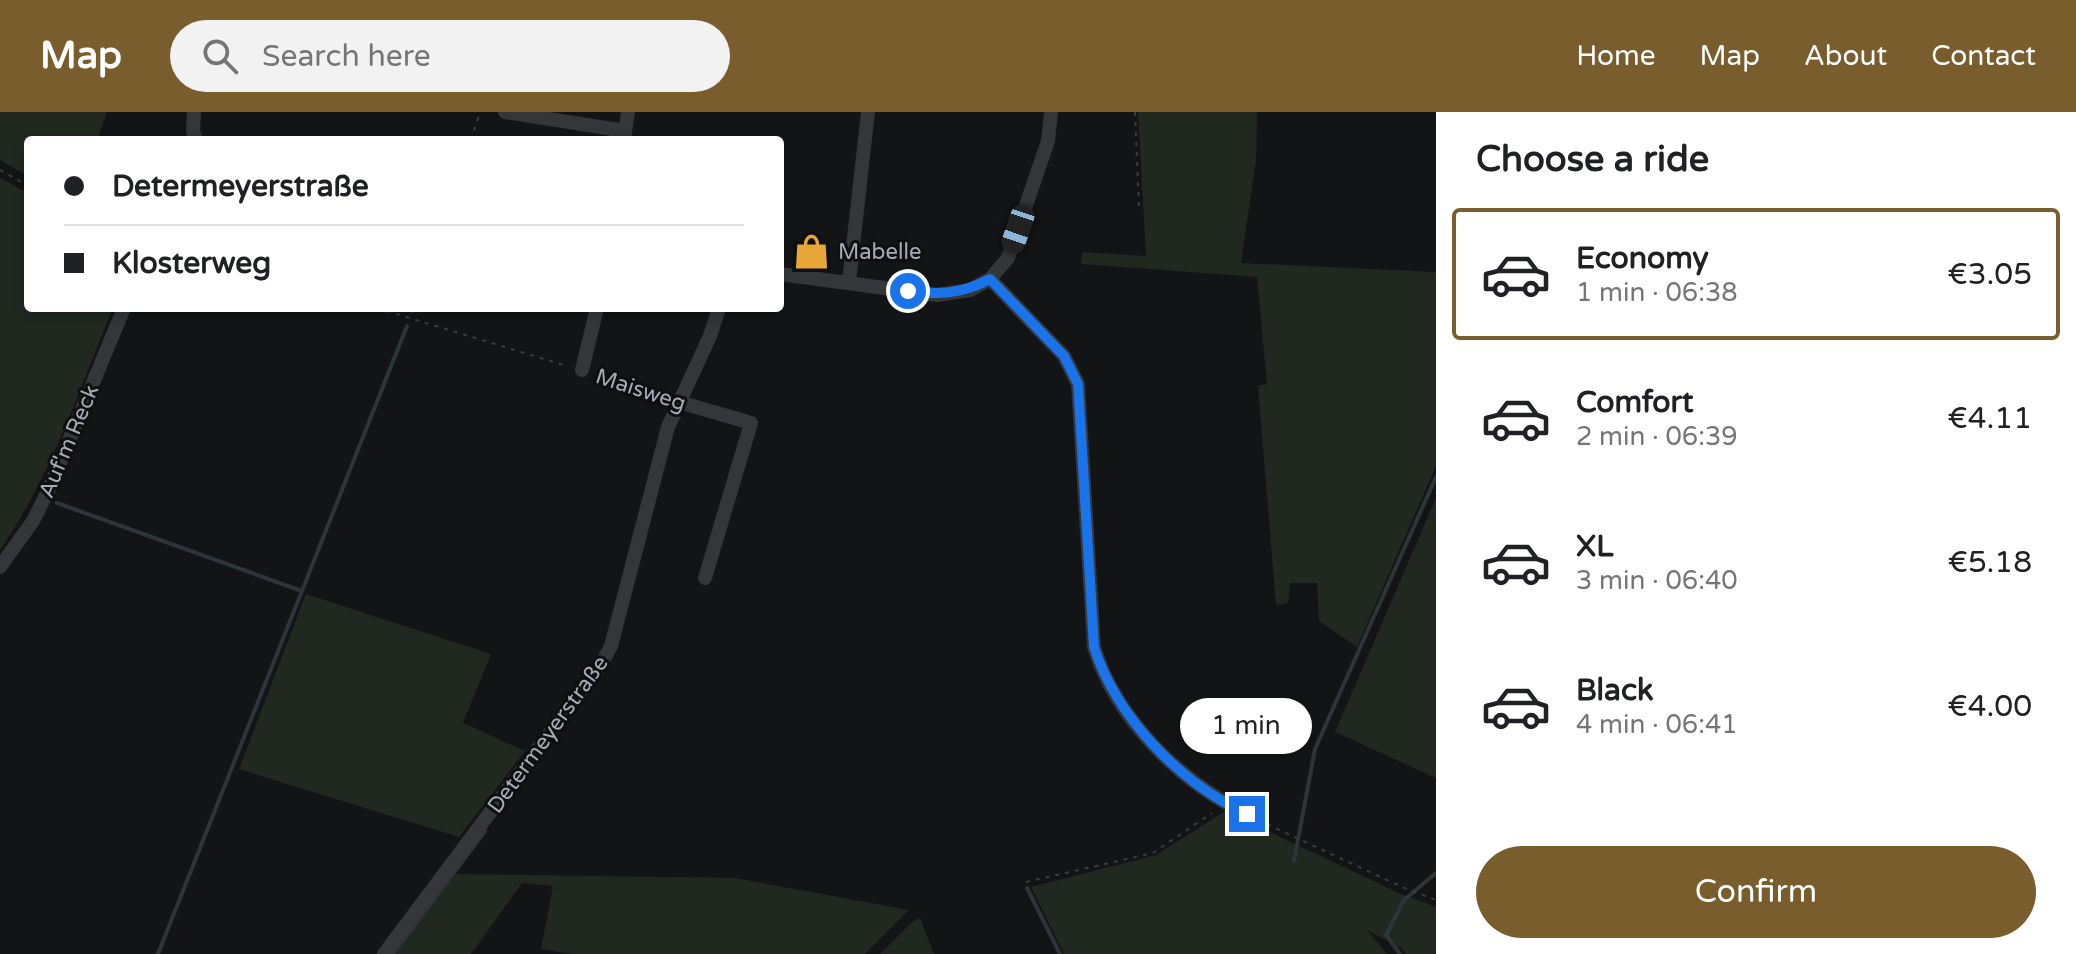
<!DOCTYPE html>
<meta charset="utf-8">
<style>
:root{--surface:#fff;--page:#f2f2f2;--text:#202124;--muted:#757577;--line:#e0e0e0;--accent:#7a5d2d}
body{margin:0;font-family:"Varela Round",sans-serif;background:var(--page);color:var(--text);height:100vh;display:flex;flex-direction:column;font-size:30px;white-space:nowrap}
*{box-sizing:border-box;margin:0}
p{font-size:26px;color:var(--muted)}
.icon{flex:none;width:44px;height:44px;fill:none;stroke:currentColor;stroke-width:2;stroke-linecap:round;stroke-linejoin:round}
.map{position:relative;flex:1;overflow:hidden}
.panel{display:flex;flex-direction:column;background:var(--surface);width:640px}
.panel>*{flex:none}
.banner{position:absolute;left:24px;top:24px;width:760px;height:176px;border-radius:8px;box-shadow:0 4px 12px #0003;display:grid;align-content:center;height:176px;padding:0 40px;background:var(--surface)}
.end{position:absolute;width:36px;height:36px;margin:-18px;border:10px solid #1a73e8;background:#fff;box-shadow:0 0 0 4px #fff}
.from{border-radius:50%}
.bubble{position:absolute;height:56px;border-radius:28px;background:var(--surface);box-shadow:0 4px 12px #0003;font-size:26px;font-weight:600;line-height:56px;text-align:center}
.car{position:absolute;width:24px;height:48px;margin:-24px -12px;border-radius:10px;box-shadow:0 0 6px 2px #0007;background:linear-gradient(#222 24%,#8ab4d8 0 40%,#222 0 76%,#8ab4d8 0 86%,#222 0)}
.banner b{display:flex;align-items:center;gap:28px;height:76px;font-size:30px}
.banner b+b{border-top:2px solid var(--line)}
.banner i{width:20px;height:20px;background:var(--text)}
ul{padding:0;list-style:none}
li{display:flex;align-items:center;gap:24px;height:132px;margin:0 16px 12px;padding:0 24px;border:4px solid transparent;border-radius:8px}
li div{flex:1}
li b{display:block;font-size:30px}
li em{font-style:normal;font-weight:600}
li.active{border-color:var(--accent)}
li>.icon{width:72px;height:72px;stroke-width:1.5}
h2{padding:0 40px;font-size:36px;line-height:96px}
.primary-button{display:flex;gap:16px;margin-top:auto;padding:16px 40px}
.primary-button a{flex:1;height:92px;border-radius:48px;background:var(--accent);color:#fff;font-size:32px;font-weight:600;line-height:92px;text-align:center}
header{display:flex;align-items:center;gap:48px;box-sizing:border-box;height:112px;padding:0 40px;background:var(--accent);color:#fff}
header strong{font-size:38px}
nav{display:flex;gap:44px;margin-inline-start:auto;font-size:28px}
.search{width:560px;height:72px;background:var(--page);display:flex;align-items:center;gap:20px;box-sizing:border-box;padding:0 28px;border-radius:44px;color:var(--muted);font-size:30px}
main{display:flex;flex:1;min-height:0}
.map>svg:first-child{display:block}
.green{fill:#202820}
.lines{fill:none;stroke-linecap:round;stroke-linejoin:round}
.stream{stroke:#2c353a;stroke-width:4}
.path{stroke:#3b3d41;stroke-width:2;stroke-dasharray:4 6;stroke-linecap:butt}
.minor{stroke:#35363a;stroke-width:14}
.route{stroke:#1a73e8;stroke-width:10}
.labels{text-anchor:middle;stroke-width:6;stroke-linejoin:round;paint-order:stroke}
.poi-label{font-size:22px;fill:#a6abb5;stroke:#0e0f10;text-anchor:start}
.street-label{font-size:22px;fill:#a6abb5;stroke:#0e0f10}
</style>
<header>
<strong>Map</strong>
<div class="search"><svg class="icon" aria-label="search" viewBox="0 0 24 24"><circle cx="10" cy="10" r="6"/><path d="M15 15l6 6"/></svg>Search here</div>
<nav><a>Home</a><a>Map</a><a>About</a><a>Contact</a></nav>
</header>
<main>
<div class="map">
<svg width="1436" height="842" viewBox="0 0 1436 842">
<rect width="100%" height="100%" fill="#131415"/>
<path class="green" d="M0 0H107L97 28H28V64L0 48Z
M1138 0H1257L1256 48 1241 151 1436 160V354L1357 535 1319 509 1317 471H1290L1288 491 1276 493 1258 274 1267 272 1257 165 1081 152 1082 140 1146 144Z
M0 66 28 81V196H113C79 278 51 364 0 438Z
M1436 386V666L1335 620Z
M306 482 491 542 463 611 525 639 459 725 239 657Z
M1225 699 1399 781 1436 795V842H1406L1401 836 1367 818 1387 842H1064L1031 775 1156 743Z
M455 762 735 766 909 798 865 842H572L541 837 553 774 522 771 471 842H395Z
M920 806 934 842H880L912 810Z"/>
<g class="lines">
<path class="stream" d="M412 199 414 196
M57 391 302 479
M1294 749 1315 637 1436 365
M1027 776 1060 842
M158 842 407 214
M393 842 485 719
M1400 842 1386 823 1404 788 1436 761"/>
<path class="path" d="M1135 0 1139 97
M471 28 480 0
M0 58 28 74
M377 196 567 254
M596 263 666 286
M1258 708 1402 775 1436 788
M1026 770 1153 741 1212 701"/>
<path class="minor" d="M194 0 193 19 196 28
M505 0 625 19
M624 27 628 0
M780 162 937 183 970 178 990 167 1008 146 1048 29 1051 0
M990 167 1064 244 1078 272 1094 535C1116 607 1180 670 1247 702
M849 170 868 0
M582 258 597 196
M679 290 751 311 705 466
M0 455 33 409 49 377 124 196
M384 842 602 551 611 534 668 315 710 224 719 196"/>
</g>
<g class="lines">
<path class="route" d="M908 179C939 183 962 182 990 167L1064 244 1078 272 1094 535C1117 606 1180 671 1247 702"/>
</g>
<defs>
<symbol id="shop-bare" viewBox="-9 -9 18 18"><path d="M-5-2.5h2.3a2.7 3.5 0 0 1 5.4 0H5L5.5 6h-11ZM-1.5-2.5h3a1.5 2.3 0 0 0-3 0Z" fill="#e9a638" stroke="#0e0f10" stroke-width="2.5" paint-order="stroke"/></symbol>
</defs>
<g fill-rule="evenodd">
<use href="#shop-bare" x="786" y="114" width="51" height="51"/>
</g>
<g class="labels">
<g class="poi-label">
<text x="838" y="147">Mabelle</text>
</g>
<g class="street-label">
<text transform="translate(641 277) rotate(18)" y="8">Maisweg</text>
<text transform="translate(68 329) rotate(-67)" y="8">Auf'm Reck</text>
<text transform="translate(547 622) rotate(-54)" y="8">Determeyerstraße</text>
</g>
</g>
</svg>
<i class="end from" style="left:908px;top:179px"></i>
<i class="end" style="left:1247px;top:702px"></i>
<div class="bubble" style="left:1180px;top:586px;width:132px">1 min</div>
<i class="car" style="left:1018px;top:117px;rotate:199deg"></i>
<div class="banner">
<b><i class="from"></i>Determeyerstraße</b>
<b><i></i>Klosterweg</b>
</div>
</div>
<section class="panel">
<h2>Choose a ride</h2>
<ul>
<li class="active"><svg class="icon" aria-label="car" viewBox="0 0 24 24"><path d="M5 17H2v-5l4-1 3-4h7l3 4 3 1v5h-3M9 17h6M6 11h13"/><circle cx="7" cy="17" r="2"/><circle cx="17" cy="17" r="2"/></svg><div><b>Economy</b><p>1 min · 06:38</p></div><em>€3.05</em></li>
<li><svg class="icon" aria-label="car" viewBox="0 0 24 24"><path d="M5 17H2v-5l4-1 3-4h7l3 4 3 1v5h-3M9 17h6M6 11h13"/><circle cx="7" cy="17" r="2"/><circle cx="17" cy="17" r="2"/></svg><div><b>Comfort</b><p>2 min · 06:39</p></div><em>€4.11</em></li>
<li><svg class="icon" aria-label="car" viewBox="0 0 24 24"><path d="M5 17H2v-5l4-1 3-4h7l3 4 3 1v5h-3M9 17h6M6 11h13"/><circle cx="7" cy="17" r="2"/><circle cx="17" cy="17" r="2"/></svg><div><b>XL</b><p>3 min · 06:40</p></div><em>€5.18</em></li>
<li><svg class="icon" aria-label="car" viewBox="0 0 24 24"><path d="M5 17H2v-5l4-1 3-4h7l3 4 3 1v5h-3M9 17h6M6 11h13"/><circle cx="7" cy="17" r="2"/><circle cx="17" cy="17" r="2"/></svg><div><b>Black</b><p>4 min · 06:41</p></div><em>€4.00</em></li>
</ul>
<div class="primary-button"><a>Confirm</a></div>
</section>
</main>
